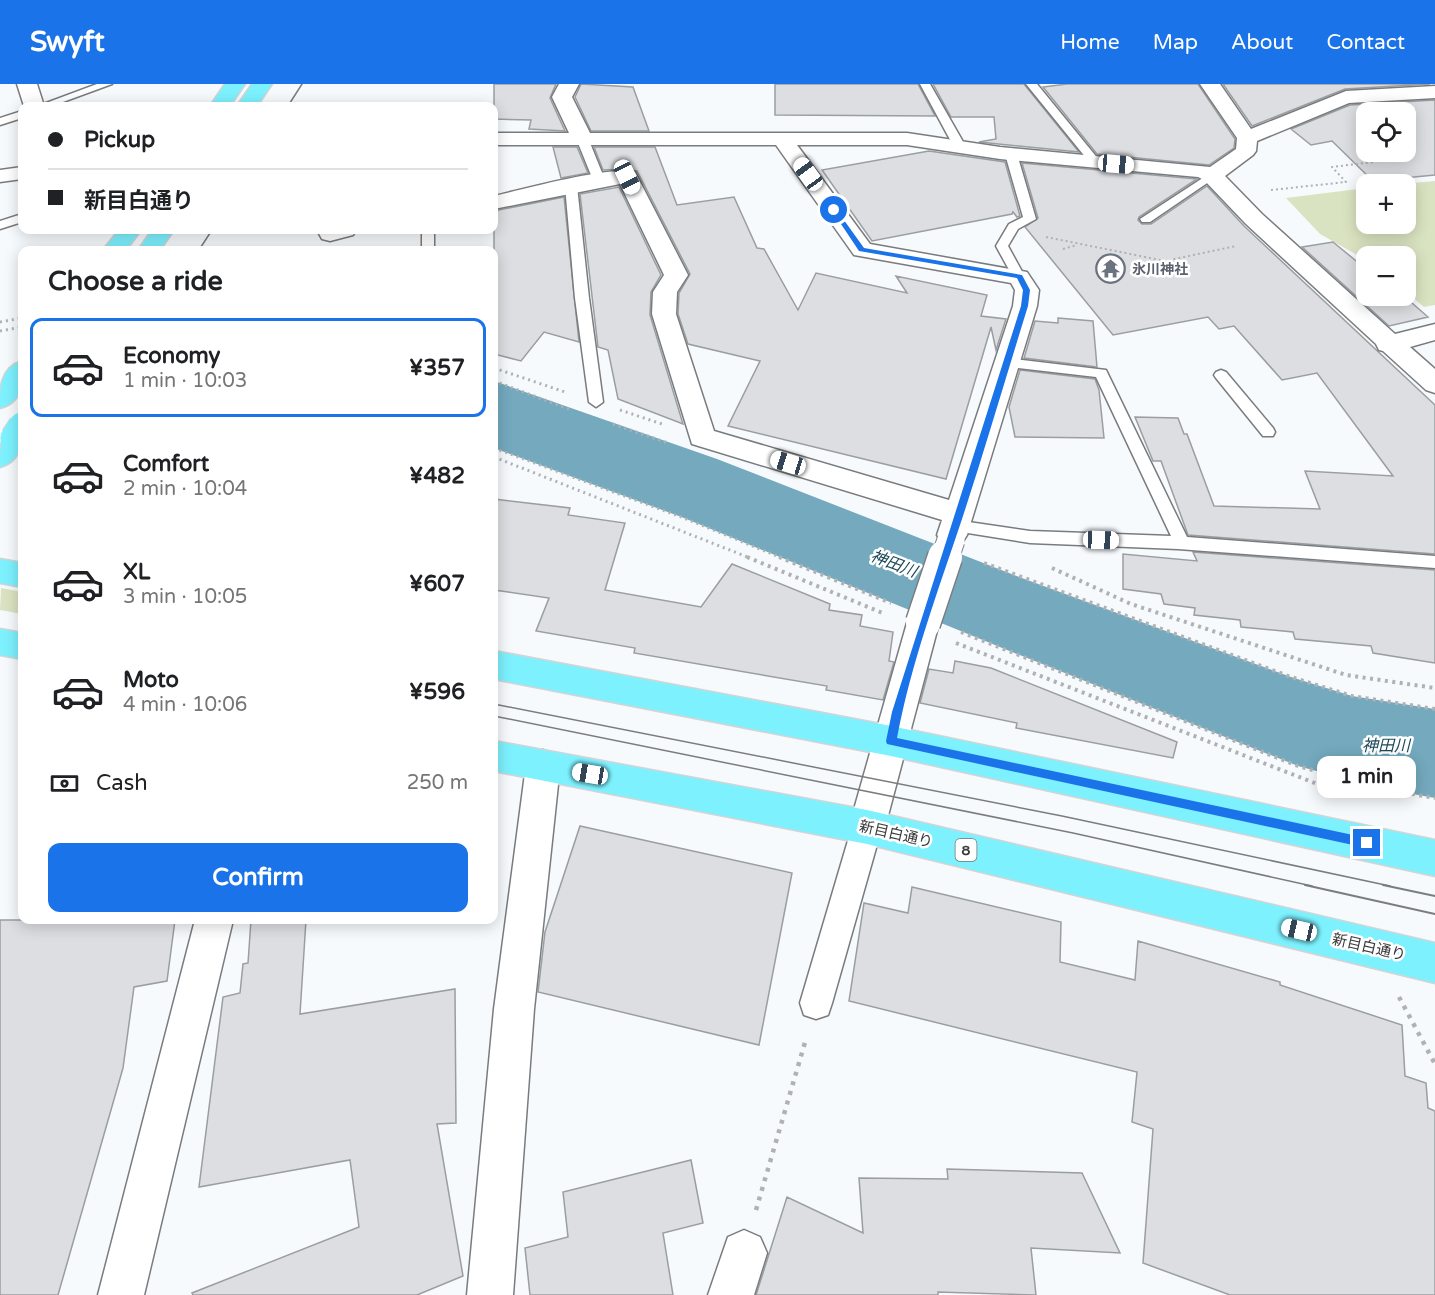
<!DOCTYPE html>
<meta charset="utf-8">
<style>
:root{--surface:#fff;--page:#f2f2f2;--text:#202124;--muted:#757577;--line:#e0e0e0;--accent:#1a73e8}
body{margin:0;font-family:"Varela Round","Noto Sans JP",sans-serif;background:var(--page);color:var(--text);height:100vh;display:flex;flex-direction:column;font-size:22px;white-space:nowrap}
*{box-sizing:border-box;margin:0}
p{font-size:20px;color:var(--muted)}
.icon{flex:none;width:33px;height:33px;fill:none;stroke:currentColor;stroke-width:2;stroke-linecap:round;stroke-linejoin:round}
.map{position:relative;flex:1;overflow:hidden}
.side{position:absolute;left:18px;top:162px;width:480px;height:678px;display:flex;flex-direction:column;background:var(--surface);border-radius:12px;box-shadow:0 3px 15px #0003}
.side>*{flex:none}
.guide{position:absolute;left:18px;top:18px;width:480px;height:132px;border-radius:12px;box-shadow:0 3px 15px #0003;display:grid;align-content:center;height:132px;padding:0 30px;background:var(--surface)}
.fabs{position:absolute;left:1356px;top:18px;display:grid;gap:12px}
.fabs a{display:grid;place-items:center;width:60px;height:60px;border-radius:12px;background:var(--surface);box-shadow:0 3px 15px #0003;font-size:30px}
.end{position:absolute;width:27px;height:27px;margin:-14px;border:8px solid #1a73e8;background:#fff;box-shadow:0 0 0 3px #fff}
.from{border-radius:50%}
.bubble{position:absolute;height:42px;border-radius:12px;background:var(--surface);box-shadow:0 3px 15px #0003;font-size:20px;font-weight:800;line-height:42px;text-align:center}
.car{position:absolute;width:18px;height:36px;margin:-18px -9px;border-radius:8px;box-shadow:0 0 4px 2px #0007;background:linear-gradient(#fff 24%,#345 0 40%,#fff 0 76%,#345 0 86%,#fff 0)}
.guide b{display:flex;align-items:center;gap:21px;height:57px;font-size:22px}
.guide b+b{border-top:2px solid var(--line)}
.guide i{width:15px;height:15px;background:var(--text)}
ul{padding:0;list-style:none}
li{display:flex;align-items:center;gap:18px;height:99px;margin:0 12px 9px;padding:0 18px;border:3px solid transparent;border-radius:12px}
li div{flex:1}
li b{display:block;font-size:22px}
li em{font-style:normal;font-weight:800}
li.active{border-color:var(--accent)}
li>.icon{width:54px;height:54px;stroke-width:1.5}
h2{padding:0 30px;font-size:27px;line-height:72px}
.pay{display:flex;align-items:center;gap:15px;height:66px;padding:0 30px;font-size:22px}
.pay p{margin-inline-start:auto}
.action{display:flex;gap:12px;margin-top:auto;padding:12px 30px}
.action a{flex:1;height:69px;border-radius:12px;background:var(--accent);color:#fff;font-size:24px;font-weight:800;line-height:69px;text-align:center}
header{display:flex;align-items:center;gap:36px;box-sizing:border-box;height:84px;padding:0 30px;background:var(--accent);color:#fff}
header strong{font-size:28px}
nav{display:flex;gap:33px;margin-inline-start:auto;font-size:21px}
.map>svg:first-child{display:block}
.green{fill:#dae3c1}
.water{fill:#74a9be}
.pier{fill:#f7fafd}
.building{fill:#dcdee1;stroke:#9b9ea0;stroke-width:1.5;fill-rule:evenodd}
.lines{fill:none;stroke-linecap:round;stroke-linejoin:round}
.service-casing{stroke:#797c7e;stroke-width:3}
.pedestrian-casing{stroke:#797c7e;stroke-width:3}
.minor-casing{stroke:#797c7e;stroke-width:3}
.primary-casing{stroke:#d3d4d4;stroke-width:3}
.path-far3{stroke:#afb1b3;stroke-width:2;stroke-dasharray:2 3;stroke-linecap:butt}
.path-far2{stroke:#afb1b3;stroke-width:3;stroke-dasharray:2 4;stroke-linecap:butt}
.path-far1{stroke:#afb1b3;stroke-width:4;stroke-dasharray:3 4.5;stroke-linecap:butt}
.path{stroke:#afb1b3;stroke-width:4.5;stroke-dasharray:4 6;stroke-linecap:butt}
.service{fill:#fff;fill-rule:evenodd}
.pedestrian{fill:#fff;fill-rule:evenodd}
.minor{fill:#fff;fill-rule:evenodd}
.primary{fill:#7df1fe;fill-rule:evenodd}
.tram-far1{stroke:#7a7c7e;stroke-width:1.5}
.tram{stroke:#7a7c7e;stroke-width:2}
.minor-bridge-far1-casing{stroke:#797c7e;stroke-width:29;stroke-linecap:butt}
.minor-bridge-casing{stroke:#797c7e;stroke-width:37;stroke-linecap:butt}
.primary-bridge-casing{stroke:#d3d4d4;stroke-width:29;stroke-linecap:butt}
.minor-bridge-far1{stroke:#fff;stroke-width:27}
.minor-bridge{stroke:#fff;stroke-width:34}
.primary-bridge{stroke:#7df1fe;stroke-width:27}
.route{fill:#1a73e8}
.labels{text-anchor:middle;stroke-width:5;stroke-linejoin:round;paint-order:stroke}
.far-worship-label{font-size:14px;font-weight:bold;fill:#5b616d;stroke:#fff;text-anchor:start}
.shield{fill:#fff;stroke:#747576;stroke-width:1.5}
.shield-label{font-size:14px;font-weight:bold;fill:#393a3b}
.street-label{font-size:15px;fill:#393a3b;stroke:#fff}
.water-label{font-size:16px;font-style:italic;fill:#1c4959;stroke:#fff}
</style>
<header>
<strong>Swyft</strong>
<nav><a>Home</a><a>Map</a><a>About</a><a>Contact</a></nav>
</header>
<div class="map">
<svg width="1435" height="1211" viewBox="0 0 1435 1211">
<rect width="100%" height="100%" fill="#f7fafd"/>
<path class="green" d="M1435 97V221L1424 223 1406 208V172H1366V176L1320 150 1286 114 1366 104V140H1406V100H1401Z
M1 504 22 508V530L0 526Z"/>
<path class="water" d="M494 297 717 375 1022 494 1291 593 1352 612 1435 625V714L1379 704 1298 682 1012 568 684 434 494 364Z"/>
<path class="pier" d="M20 240H22V346L0 350V265Z"/>
<path class="building" d="M494 0H556L550 14 565 47 529 45 531 36 494 35Z
M581 0 633 3 649 47H591L575 13Z
M775 0H918L935 32 775 31Z
M933 0H1024L1079 68 979 58 996 55 994 33H951Z
M1067 0H1198L1235 55 1234 64 1209 81 1097 70 1043 3Z
M1223 0H1430L1345 5 1252 42Z
M1435 16V91L1373 97 1332 57 1311 61 1291 45 1350 21ZM1366 28H1406V68H1366Z
M553 63H577L588 89 561 94Z
M594 63H655L677 121 734 113 757 164 764 165 798 226 816 189 907 209 896 192 987 211 981 232 1006 235 996 266 991 243 946 395 728 342 760 277 688 260 678 230 679 209 690 190 637 87 622 85 603 86Z
M929 67 1005 78 1020 132 1017 133 1013 128 1012 130 872 157 822 86Z
M1022 79 1197 95 1139 133 1138 136 1142 140H1151L1207 102 1244 142 1435 321V470L1188 451 1161 377H1153L1135 333 1178 334 1184 350H1187L1214 422 1320 425 1305 387 1393 392 1317 289 1282 296 1234 242 1219 245 1208 233 1113 251 1025 143 1038 134Z
M619 103 661 191 651 208 650 231 683 340 618 315 608 266 598 263 580 110Z
M564 113 579 258 544 248 521 277 494 270V127Z
M1333 158 1366 185V212H1404L1428 233 1389 242 1302 163Z
M1058 234 1093 237 1097 283 1024 274 1035 237 1058 239Z
M1020 286 1095 295 1099 306 1104 354 1015 353 1009 323Z
M494 415 570 424 568 431 625 439 605 506 701 523 732 480 830 520 829 526 862 531 860 542 893 548 889 577 894 578 883 616 826 606 827 602 634 569 635 564 536 547 549 514 494 506Z
M1193 468 1435 486V579L1373 569 1371 562 1295 555 1293 548 1241 543 1240 536 1194 531 1195 524 1164 520 1161 510 1123 505V470L1197 477Z
M955 577 991 584 1177 658 1173 674 1016 644 1017 639 920 619 929 585 953 589Z
M580 742 792 789 759 961 538 908 545 848Z
M912 803 1061 838 1060 878 1135 896 1138 857 1280 898V901L1402 941 1405 992 1426 999 1428 1024 1435 1027V1211H1230L1143 1179 1153 1045 1132 1038 1137 988 849 917 864 819 908 829Z
M0 836H175L167 897 134 903 123 984 58 1211H0Z
M251 836H306L300 930 455 905 456 1039 437 1040 463 1192 417 1211H193L192 1209 359 1143 350 1076 199 1103 223 913 240 909 243 880 248 879Z
M691 1076 703 1139 663 1149 673 1211H530L525 1164 568 1153 563 1108Z
M947 1085 1082 1089 1120 1169 1031 1164 1036 1211 938 1208V1211H756L787 1113 863 1149 859 1094 948 1095Z"/>
<g class="lines">
<defs>
<path id="service" d="M97 0H112L52 22H38Z
M920 0H930L966 63 964 65 960 66 954 63Z
M1026 0H1037L1099 76V80H1091Z
M22 27V34L0 41V34Z
M582 51 588 54 605 96 603 98 599 100 593 96 576 54Z
M1011 67 1017 70 1036 135 1018 145 1008 162 1025 193 1019 197 1013 193 996 162 1009 140 1023 133 1005 70Z
M1212 88 1216 89V93L1150 138H1142L1140 135Z
M571 98 577 102 589 214 603 318 596 323 589 318 575 214 565 102Z
M22 130V138L0 145V137Z
M422 146H434V166H422Z
M1006 274 1106 286 1187 453 1435 472V484L1178 465 1030 459 949 446 947 442 949 438 955 436 1030 447 1171 452 1096 293 1001 282 999 279Z
M1221 286 1226 288 1273 344 1275 348 1273 352H1263L1216 294 1214 291 1216 288Z"/>
<path id="pedestrian" d="M867 729 877 733 882 743 832 919 828 931 816 935 804 931 800 919 852 743 857 733Z"/>
<path id="minor" d="M17 0H37L44 22H24Z
M559 0H579L572 13 590 49H907L1000 63 1210 83 1236 65 1237 54 1200 0H1220L1251 45 1346 7 1435 2V14L1349 19 1257 57 1256 67 1253 71 1225 92 1262 130 1395 250 1435 240V256L1410 263 1435 285V309L1426 306 1383 267 1379 266 1376 260 1246 140 1204 96 1198 93 1000 75 907 61H797L870 160 1027 188 1039 206 1037 222 967 451 962 459 952 462 942 459 937 451 942 436 692 360 652 230 653 208 664 191 620 100 494 125V112C525 105 607 82 635 88L688 191 677 208 676 230 714 347 949 416 1013 222 1015 206 1011 199 854 171 776 61H494V49H569L552 13Z
M22 83V95L0 98V86Z
M317 146H356L353 151 330 157 322 155Z
M923 526 934 530 939 539 885 743 880 755 867 760 854 755 849 743 907 539 912 530Z
M543 666 555 671 560 682 534 925 513 1211H467L494 925 526 682 531 671Z
M195 836H233L144 1211H98Z
M744 1146 760 1153 767 1169 754 1211H708L728 1153Z"/>
<path id="primary" d="M225 0H245L230 22H210Z
M252 0H272L257 22H237Z
M119 146H141L126 166H103Z
M152 146H174L160 166H138Z
M22 277C24 297 23 318 0 324 0 304 0 284 22 277Z
M14 344 22 347C22 364 18 378 0 383 0 365 0 350 14 344Z
M0 475 22 479V503L0 499Z
M0 545 22 549V575L0 571Z
M494 567 891 642 1435 756V792L891 672 494 595Z
M494 657 867 726 1435 859V899L867 760 494 687Z"/>
</defs>
<use href="#service" class="service-casing"/>
<use href="#pedestrian" class="pedestrian-casing"/>
<use href="#minor" class="minor-casing"/>
<use href="#primary" class="primary-casing"/>
<path class="path-far3" d="M1271 106 1346 98 1332 83 1374 78
M1046 153 1165 177 1236 162
M1063 165 1077 161
M1133 182 1165 177 1175 188"/>
<path class="path-far2" d="M0 238 22 234
M0 247 22 243
M494 284 565 308
M494 297 569 325
M620 326 662 340
M613 340 668 359
M494 364 684 434 782 474
M494 373 750 474"/>
<path class="path-far1" d="M747 473 885 530
M779 473 891 519
M984 479 1291 593 1352 612 1435 625
M1052 484 1131 520 1346 591 1435 604
M961 548 1298 682 1379 704 1435 714
M956 559 1330 705"/>
<path class="path" d="M1399 913 1435 980
M756 1126 806 955"/>
<use href="#service" class="service"/>
<use href="#pedestrian" class="pedestrian"/>
<use href="#minor" class="minor"/>
<use href="#primary" class="primary"/>
<path class="tram-far1" d="M288 22 302 0
M199 166 212 146
M494 620 1062 732 1390 802
M494 632 1073 749 1312 802"/>
<path class="tram" d="M1305 801 1435 830
M1383 801 1435 812"/>
<defs>
<path id="minor-bridge-far1" d="M945 474 951 456"/>
<path id="minor-bridge" d="M923 539 945 473"/>
<path id="primary-bridge" d="M14 354 22 342"/>
</defs>
<use href="#minor-bridge-far1" class="minor-bridge-far1-casing"/>
<use href="#minor-bridge" class="minor-bridge-casing"/>
<use href="#primary-bridge" class="primary-bridge-casing"/>
<use href="#minor-bridge-far1" class="minor-bridge-far1"/>
<use href="#minor-bridge" class="minor-bridge"/>
<use href="#primary-bridge" class="primary-bridge"/>
</g>
<path class="route" d="M831 125H836L864 164 1022 191 1030 206 1028 222C1006 293 985 365 962 435 938 507 911 579 897 654L1367 754 1372 759 1371 763 1367 764 887 660 886 657 892 628 1021 222 1023 206 1017 194 859 167Z"/>
<defs>
<symbol id="temple-ring" viewBox="-11 -11 22 22"><circle r="9.5" fill="#fff" stroke="#6b7280" stroke-width="1.5"/><path d="M0-6L5-2H3V0L6.5 2.5H4V6H1.5V3h-3V6H-4V2.5H-6.5L-3 0V-2H-5Z" fill="#6b7280"/></symbol>
</defs>
<g fill-rule="evenodd">
<use href="#temple-ring" x="1094" y="168" width="33" height="33"/>
</g>
<g class="labels">
<g class="far-worship-label">
<text x="1132" y="190">氷川神社</text>
</g>
<rect class="shield" x="955.5" y="755" width="21" height="22" rx="4.5"/>
<g class="shield-label">
<text x="966" y="771">8</text>
</g>
<g class="street-label">
<text transform="translate(896 750) rotate(13)" y="5">新目白通り</text>
<text transform="translate(1369 863) rotate(13)" y="5">新目白通り</text>
</g>
<g class="water-label">
<text transform="translate(894 479) rotate(21)" y="6">神田川</text>
<text x="1386" y="667">神田川</text>
</g>
</g>
</svg>
<div class="fabs">
<a><svg class="icon" aria-label="locate" viewBox="0 0 24 24"><circle cx="12" cy="12" r="6"/><path d="M12 2v4M12 18v4M2 12h4M18 12h4"/></svg></a>
<a>+</a>
<a>−</a>
</div>
<i class="end from" style="left:834px;top:126px"></i>
<i class="end" style="left:1367px;top:759px"></i>
<div class="bubble" style="left:1317px;top:672px;width:99px">1 min</div>
<i class="car" style="left:1116px;top:80px;rotate:95deg"></i>
<i class="car" style="left:808px;top:90px;rotate:324deg"></i>
<i class="car" style="left:627px;top:93px;rotate:154deg"></i>
<i class="car" style="left:788px;top:379px;rotate:287deg"></i>
<i class="car" style="left:1101px;top:456px;rotate:92deg"></i>
<i class="car" style="left:590px;top:690px;rotate:280deg"></i>
<i class="car" style="left:1299px;top:846px;rotate:283deg"></i>
<div class="guide">
<b><i class="from"></i>Pickup</b>
<b><i></i>新目白通り</b>
</div>
<section class="side">
<h2>Choose a ride</h2>
<ul>
<li class="active"><svg class="icon" aria-label="car" viewBox="0 0 24 24"><path d="M5 17H2v-5l4-1 3-4h7l3 4 3 1v5h-3M9 17h6M6 11h13"/><circle cx="7" cy="17" r="2"/><circle cx="17" cy="17" r="2"/></svg><div><b>Economy</b><p>1 min · 10:03</p></div><em>¥357</em></li>
<li><svg class="icon" aria-label="car" viewBox="0 0 24 24"><path d="M5 17H2v-5l4-1 3-4h7l3 4 3 1v5h-3M9 17h6M6 11h13"/><circle cx="7" cy="17" r="2"/><circle cx="17" cy="17" r="2"/></svg><div><b>Comfort</b><p>2 min · 10:04</p></div><em>¥482</em></li>
<li><svg class="icon" aria-label="car" viewBox="0 0 24 24"><path d="M5 17H2v-5l4-1 3-4h7l3 4 3 1v5h-3M9 17h6M6 11h13"/><circle cx="7" cy="17" r="2"/><circle cx="17" cy="17" r="2"/></svg><div><b>XL</b><p>3 min · 10:05</p></div><em>¥607</em></li>
<li><svg class="icon" aria-label="car" viewBox="0 0 24 24"><path d="M5 17H2v-5l4-1 3-4h7l3 4 3 1v5h-3M9 17h6M6 11h13"/><circle cx="7" cy="17" r="2"/><circle cx="17" cy="17" r="2"/></svg><div><b>Moto</b><p>4 min · 10:06</p></div><em>¥596</em></li>
</ul>
<div class="pay"><svg class="icon" aria-label="cash" viewBox="0 0 24 24"><path d="M3 7h18v10H3z"/><circle cx="12" cy="12" r="2"/></svg>Cash<p>250 m</p></div>
<div class="action"><a>Confirm</a></div>
</section>
</div>
